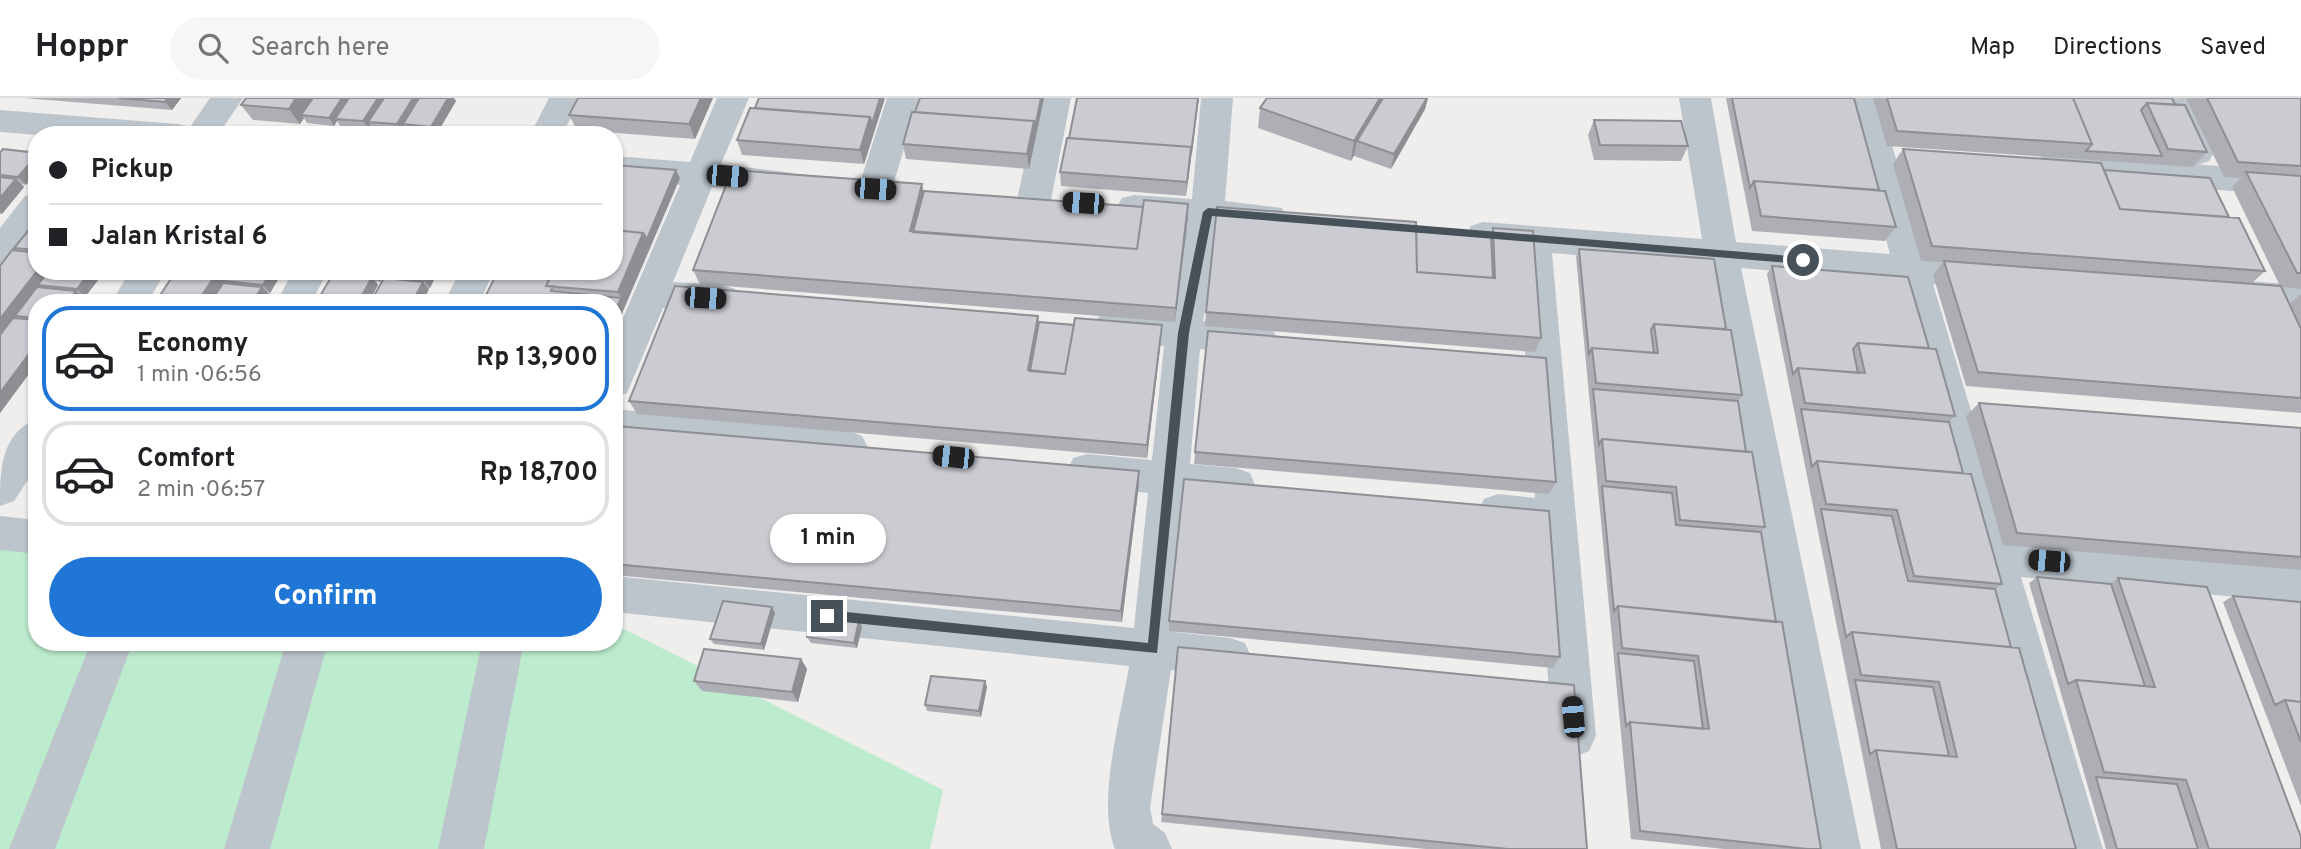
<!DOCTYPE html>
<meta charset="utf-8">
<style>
:root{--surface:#fff;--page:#f6f6f6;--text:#202124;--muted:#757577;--line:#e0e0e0;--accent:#1f76d7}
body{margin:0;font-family:Overpass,sans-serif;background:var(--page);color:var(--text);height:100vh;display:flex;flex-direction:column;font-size:26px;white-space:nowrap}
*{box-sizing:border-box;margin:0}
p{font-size:23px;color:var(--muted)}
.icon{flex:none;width:38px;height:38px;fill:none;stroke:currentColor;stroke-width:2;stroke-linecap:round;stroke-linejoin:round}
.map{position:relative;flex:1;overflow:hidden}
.panel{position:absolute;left:28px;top:196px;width:595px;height:357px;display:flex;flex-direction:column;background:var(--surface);border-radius:28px;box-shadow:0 2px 5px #0004}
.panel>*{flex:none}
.top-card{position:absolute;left:28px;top:28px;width:595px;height:154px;border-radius:28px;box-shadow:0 2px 5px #0004;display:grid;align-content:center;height:154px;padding:0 21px;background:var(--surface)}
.end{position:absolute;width:32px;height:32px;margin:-16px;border:9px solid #465159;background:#fff;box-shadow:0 0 0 4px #fff}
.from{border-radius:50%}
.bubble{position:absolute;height:49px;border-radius:24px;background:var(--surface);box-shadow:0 2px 5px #0004;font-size:23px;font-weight:700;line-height:49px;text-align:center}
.car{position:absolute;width:21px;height:42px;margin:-21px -10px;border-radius:9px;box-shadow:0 0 5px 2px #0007;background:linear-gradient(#222 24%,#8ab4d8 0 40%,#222 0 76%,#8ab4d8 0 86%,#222 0)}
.top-card b{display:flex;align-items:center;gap:24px;height:66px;font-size:26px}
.top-card b+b{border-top:2px solid var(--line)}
.top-card i{width:18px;height:18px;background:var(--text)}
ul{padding:12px 0 0;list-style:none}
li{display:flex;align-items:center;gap:21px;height:105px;margin:0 14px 10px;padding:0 7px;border:4px solid var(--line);border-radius:28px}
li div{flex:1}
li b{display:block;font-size:26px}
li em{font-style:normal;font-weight:700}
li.on{border-color:var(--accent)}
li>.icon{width:63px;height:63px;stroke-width:1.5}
.button{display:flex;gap:14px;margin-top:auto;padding:14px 21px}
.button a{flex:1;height:80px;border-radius:42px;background:var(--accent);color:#fff;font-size:28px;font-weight:700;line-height:80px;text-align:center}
header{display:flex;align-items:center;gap:42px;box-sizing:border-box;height:98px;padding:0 35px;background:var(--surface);border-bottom:2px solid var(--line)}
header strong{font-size:33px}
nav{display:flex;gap:38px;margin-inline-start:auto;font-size:24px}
.search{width:490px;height:63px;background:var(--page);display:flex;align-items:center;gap:18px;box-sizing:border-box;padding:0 24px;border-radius:38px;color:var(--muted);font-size:26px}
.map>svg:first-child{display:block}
.green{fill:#bceccd}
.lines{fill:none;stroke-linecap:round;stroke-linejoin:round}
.minor{fill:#bcc5cc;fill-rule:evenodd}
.wall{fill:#aeafb5}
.shaded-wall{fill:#8d8f93}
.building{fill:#caccd2;stroke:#8d8f93;stroke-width:2}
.route{fill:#465159}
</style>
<header>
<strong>Hoppr</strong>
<div class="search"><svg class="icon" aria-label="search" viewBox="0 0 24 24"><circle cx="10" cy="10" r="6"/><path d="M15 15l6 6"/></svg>Search here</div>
<nav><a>Map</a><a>Directions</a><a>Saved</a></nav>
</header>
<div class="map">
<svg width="2301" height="751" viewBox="0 0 2301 751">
<rect width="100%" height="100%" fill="#f0eded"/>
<path class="green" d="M0 439 37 443V544H614V526L943 692 930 751H0Z"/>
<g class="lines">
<path class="minor" d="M210 0H243L218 37H37L0 34V12L178 26 190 29Z
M549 0H581L562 37H530Z
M717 0H749L721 66 793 75 797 83 793 91 781 95 712 89 673 184 723 187 735 191 741 201 735 211 723 215 663 210 627 295 614 299V241L680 87 614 82V58L690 64Z
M887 0H919L892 91 887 100 875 103 863 100 858 91Z
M1039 0H1071L1051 102 1046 111 1034 114 1022 111 1017 102Z
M1201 0H1233L1225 103 1282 110 1287 119 1282 128 1270 131 1221 128 1203 223 1260 228 1273 232 1278 242 1273 252 1260 256 1200 251 1190 366 1236 370 1250 375 1255 387 1250 399 1236 404 1187 398 1175 534 1230 540 1245 545 1251 559 1245 573 1230 578 1171 572 1150 710 1153 726 1165 735 1172 751H1115C1096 704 1121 619 1129 568L614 514V478L1134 530 1148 395 1087 388 1073 384 1068 372 1073 360 1087 356 1152 362 1164 248 1098 239 1093 229 1098 219 1111 215 1168 220 1188 125 1122 118 1117 109 1122 100 1134 97 1192 101Z
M1679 0H1711L1736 144 1890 156 1846 0H1878L1925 159 2000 168 2005 177 2000 186 1988 190 1933 186 2010 443 2301 469V505L2021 479 2103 751H2057L1898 183 1741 170 1861 751H1815L1706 168 1552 155 1596 638 1589 653 1574 659 1559 653 1552 638 1538 434 1498 430 1484 425 1478 413 1484 401 1498 396 1535 400 1518 152 1471 146 1466 137 1471 128 1483 124 1702 141Z
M2156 0H2188L2214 55 2209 63 2198 67 2187 63Z
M2052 56 2301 74V98L2052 80 2040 76 2036 68 2040 60Z
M37 95V132L12 164 0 168V130L25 98Z
M130 173H166L147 205H111Z
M293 173H328L311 205H276Z
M460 173H494L479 205H444Z
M2233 182 2301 187V215L2233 210 2221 206 2215 196 2221 186Z
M614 311 849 333 862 338 868 349 862 360 849 365 614 343Z
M37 321V368L14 403 0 408C0 374 0 335 37 321Z
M0 418 37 422V456L0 452Z
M91 544H133L55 751H9Z
M286 544H328L270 751H224Z
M482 544H524L484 751H438Z"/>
</g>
<path class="wall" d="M23 0H181L172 12Z
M713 0 695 41 577 32 569 17Z
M759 0H885L864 66 742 57 737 42 755 10Z
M1044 0 1029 71 906 61 903 46 915 14Z
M1077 0H1199L1186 98 1061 88 1060 74 1069 40Z
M1267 0H1428L1425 11 1391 71 1354 58V57L1351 63 1258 30 1260 10Z
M1726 0H1854L1879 92 1896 129 1885 143 1752 133Z
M1873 0H2172L2175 7 2207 54 2193 69 1887 48Z
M2186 0H2301V191L2281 189 2289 206 2301 196V315L1966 288 1933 177 1943 164 1921 163 1893 66 1903 51 2104 72 2229 119 2265 173 2251 186 2280 188 2232 89 2241 80 2224 79Z
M456 3 436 37 409 34 405 29 402 34 374 32 371 27 369 31 341 29 337 23 334 28 307 25 304 20 300 26 253 22 241 7Z
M1594 22 1688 48 1681 63 1594 62 1588 37Z
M0 55 26 87 22 86 24 89 2 116H0Z
M680 80 614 234 482 205Z
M924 93 1143 109 1188 106V120L1175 224 700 186 693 172Z
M37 122V173H105L85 199H82L84 200 37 205V265L0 315 18 153 14 150Z
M1493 130 1541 240 1535 254 1205 228 1206 214 1416 131 1491 136Z
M1579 151 1726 231 1742 297 1738 303 1746 354 1765 429 1761 434 1776 524 1821 751H1724L1631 741 1576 159Z
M1772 168 1929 250 1955 318 1949 324 1963 375 2002 486 1995 491 2011 549 2076 751H1881L1767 176Z
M176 173H283L270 195 267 194 269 196 263 205H155Z
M335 173H386L380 184 376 183 378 187 368 205H316L337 176Z
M438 173 430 190H428L429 191 422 205H370L386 181 385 179Z
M1039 224 1074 227H1162L1161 241 1147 360 637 316 629 303Z
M1979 305 2301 330V472L2003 447 1966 318Z
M614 332 1139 373V386L1122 524 614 477Z
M1195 354 1556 384 1549 396 1194 366Z
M2037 479 2111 486 2118 480 2301 751H2106L2029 485Z
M2233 498 2301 504V708L2223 504Z
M772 509 775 515 764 552 714 546 710 541Z
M859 523 862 529 857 550 811 545 807 539Z
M1169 523 1560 559 1553 570 1169 533Z
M801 561 807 571 798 604 702 593 694 583Z
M985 583 987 589 981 619 927 613 925 607Z
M1162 716 1587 751H1426L1161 724Z"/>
<path class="shaded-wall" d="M167 0H181L172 12 165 4Z
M296 0H317L301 17 304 20 300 26 289 11Z
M342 0H353L335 21 337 23 334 28 329 20Z
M378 0H388L368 24 371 27 369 31 363 23Z
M413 0H423L403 26 405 29 402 34 397 26Z
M448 0H454L456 3 436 37 431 29Z
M701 0H713L695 41 689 26Z
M880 0H885L864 66 860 52 870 19Z
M1041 0H1044L1029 71 1027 56 1034 23Z
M1198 0H1199L1186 98 1187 84Z
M1380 0H1388L1357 43 1354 57 1351 63 1354 43Z
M1427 0H1428L1425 11 1391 71 1394 56Z
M37 57V74L26 87 18 79Z
M676 72 680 80 614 234V217L621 200 618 194 643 135Z
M16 81 24 89 2 116 0 114V100Z
M922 86 925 101 915 140 910 133Z
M1188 106V120L1175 224 1176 210Z
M37 173H52L38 187 40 188 17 218H15L16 219 0 240V221Z
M91 173H105L85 199 77 191Z
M218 173H230L210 205H197Z
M271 173H283L270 195 263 187Z
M375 173H386L380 184 374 176Z
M429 173H438L430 190 424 182Z
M372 179 378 187 368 205H358Z
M423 184 429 191 422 205H412Z
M262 189 269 196 263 205H252Z
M76 193 84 200 81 205H67Z
M1038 218 1040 231 1031 279 1028 272Z
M1162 227 1161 241 1147 360V347Z
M37 245V265L0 315V295Z
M1139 373V386L1122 524 1121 513Z
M772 509 775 515 764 552 761 546Z
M859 523 862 529 857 550 854 545Z
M801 561 807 571 798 604 792 594Z
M985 583 987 589 981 619 979 613Z"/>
<path class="building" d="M118 0H167L165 4Z
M246 0H296L289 11 241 7Z
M313 0H342L329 20 301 17Z
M349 0H378L363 23 335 21Z
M384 0H413L397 26 368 24Z
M419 0H448L431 29 403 26Z
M578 0H701L689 26 569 17Z
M759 0H880L872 26 870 19 755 10Z
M920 0H1041L1035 30 1034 23 915 14Z
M1077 0H1198L1191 56V49L1069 40Z
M1267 0H1380L1354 43 1260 10Z
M1383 0H1427L1394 56 1357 43Z
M1732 0H1854L1879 92 1754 83 1750 90Z
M1887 0H2073L2092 46 1897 33Z
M2073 0H2172L2175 7 2147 5 2141 12 2162 58 2086 53 2092 46Z
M2207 0H2301V68L2238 64Z
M2147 5 2185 7 2207 54 2168 51Z
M750 10 870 19 860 52 737 42Z
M912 14 1034 23 1027 56 903 46Z
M1594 22 1681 23 1688 48 1600 47Z
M1067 40 1191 49 1187 84 1060 74Z
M3 51 37 55V57L18 79 0 77V55Z
M1903 51 2101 65 2120 111 2239 120 2265 173 1932 148Z
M614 67 676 72 647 141 643 135 614 132Z
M732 72 922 86 910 133 1137 151 1144 102 1188 106 1176 210 693 172Z
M2104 72 2210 80 2229 119 2120 111Z
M2246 74 2301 78V175H2297Z
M0 79 16 81 0 100Z
M1754 83 1885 93 1896 129 1761 118Z
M924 93 1143 109 1137 151 913 134Z
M1217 109 1416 124 1417 174 1495 180 1493 130 1533 133 1541 240 1206 214Z
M37 122V152L14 150Z
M1416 131 1491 136 1493 180 1417 174Z
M614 132 643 135 618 194 546 188 553 173H614Z
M1579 151 1714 161 1726 231 1654 226 1651 232 1654 255 1592 250 1589 256Z
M12 152 37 155V173L0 221V168Z
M1944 163 2281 188 2301 231V300L1978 274Z
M1772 168 1908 179 1929 250 1858 245 1853 251 1858 275 1798 270 1793 276Z
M49 173H91L77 191 38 187Z
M176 173H218L197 205H155Z
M230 173H271L263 187 224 183Z
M338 173H375L374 176Z
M388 173H429L424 182 385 179Z
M498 173H553L546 188H553L551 193 621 200 614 217V205H482Z
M333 176 372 179 358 205H316Z
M384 180 423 184 412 205H370Z
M223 185 262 189 252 205H210Z
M675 188 1038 218 1028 272 1065 276 1075 220 1162 227 1147 347 629 303Z
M37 189 76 193 67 205H37V220L15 218Z
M13 220 37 222V245L0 295V237Z
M1039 224 1074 227 1065 276 1030 273Z
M1654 226 1731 232 1742 297 1596 285 1592 250 1658 255Z
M1208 233 1546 260 1556 384 1195 354Z
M1858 245 1936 251 1955 318 1805 305 1798 270 1865 275Z
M1593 291 1738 303 1746 354 1602 341 1599 347Z
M1979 305 2301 330V459L2017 435Z
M1801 311 1949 324 1963 375 1817 363 1812 369Z
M616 328 1139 373 1121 513 614 466V332Z
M1602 341 1752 354 1765 429 1680 422 1676 389 1606 383Z
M1817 363 1971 376 2002 486 1914 478 1897 412 1826 406Z
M1184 381 1549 413 1560 559 1169 523Z
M1602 388 1672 395 1676 427 1761 434 1776 524 1618 508 1614 513Z
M1821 411 1892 418 1908 483 1995 491 2011 549 1852 534 1846 539Z
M2037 479 2111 486 2145 588 2076 582 2068 586Z
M2118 480 2207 489 2301 739V751H2209L2186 682 2104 674 2076 582 2155 589Z
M2233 498 2301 504V604L2285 602 2275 607Z
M723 503 772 509 761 546 710 541Z
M1618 508 1782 524 1821 751H1807L1640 733 1630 624 1709 631 1698 558 1622 550Z
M813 519 859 523 854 545 807 539Z
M1852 534 2019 550 2076 751H1897L1876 652 1957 659 1939 584 1861 577Z
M1178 549 1574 587 1587 751H1508L1162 716Z
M704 551 801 561 792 594 694 583Z
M1618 555 1694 563 1703 631 1630 624 1626 628Z
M931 578 985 583 979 613 925 607Z
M1855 582 1933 589 1949 658 1876 652 1870 656Z
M2285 602 2301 604V644Z
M2096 679 2177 686 2198 751H2117Z"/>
<path class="route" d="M1208 110 1803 159 1808 162 1803 166 1212 118 1189 235 1157 555 823 522 821 518 827 512 1148 545 1178 235 1203 114Z"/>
</svg>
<i class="end from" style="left:1803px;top:162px"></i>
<i class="end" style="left:827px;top:518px"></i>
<div class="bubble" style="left:770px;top:416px;width:116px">1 min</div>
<i class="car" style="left:727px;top:78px;rotate:95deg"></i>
<i class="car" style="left:875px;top:91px;rotate:94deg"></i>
<i class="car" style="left:1083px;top:105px;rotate:274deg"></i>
<i class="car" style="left:705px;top:200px;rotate:94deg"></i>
<i class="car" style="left:953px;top:359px;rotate:276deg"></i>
<i class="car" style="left:2049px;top:463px;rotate:275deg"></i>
<i class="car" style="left:1573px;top:619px;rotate:355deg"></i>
<div class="top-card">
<b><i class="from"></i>Pickup</b>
<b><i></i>Jalan Kristal 6</b>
</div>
<section class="panel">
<ul>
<li class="on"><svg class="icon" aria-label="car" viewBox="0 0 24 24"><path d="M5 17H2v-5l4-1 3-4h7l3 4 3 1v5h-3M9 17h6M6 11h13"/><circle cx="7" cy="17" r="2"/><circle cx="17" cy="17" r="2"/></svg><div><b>Economy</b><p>1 min · 06:56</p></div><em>Rp 13,900</em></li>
<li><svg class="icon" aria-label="car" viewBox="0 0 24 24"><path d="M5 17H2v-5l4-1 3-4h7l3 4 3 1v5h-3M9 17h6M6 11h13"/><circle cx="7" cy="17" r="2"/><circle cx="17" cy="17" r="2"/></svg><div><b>Comfort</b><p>2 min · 06:57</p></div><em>Rp 18,700</em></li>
</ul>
<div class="button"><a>Confirm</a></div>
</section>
</div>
